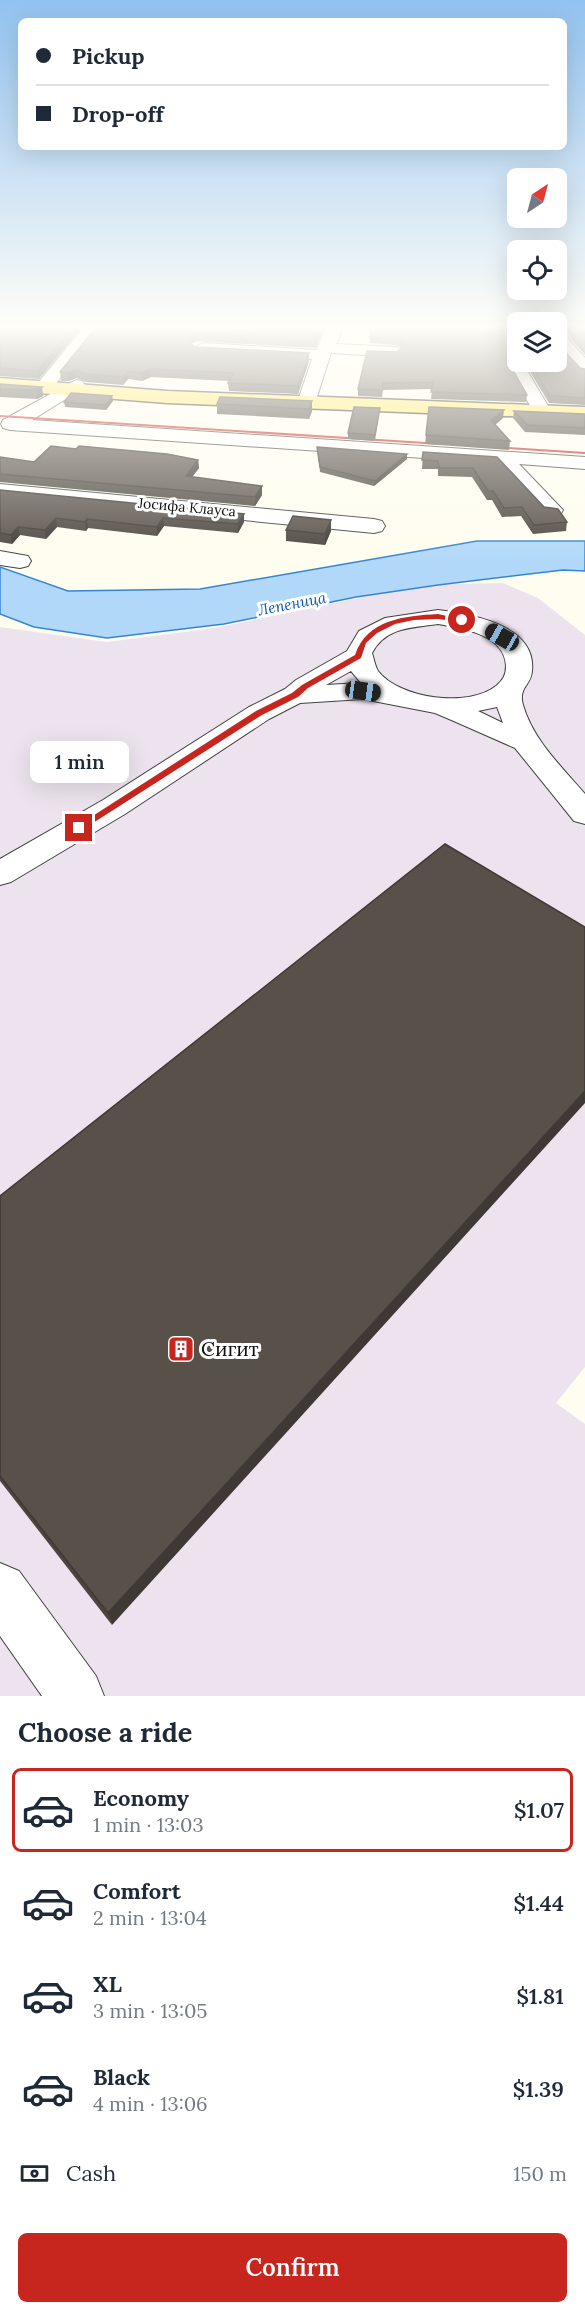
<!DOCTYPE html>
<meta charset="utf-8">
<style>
:root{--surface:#fff;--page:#f6f6f7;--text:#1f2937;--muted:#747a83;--line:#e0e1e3;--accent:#c7261e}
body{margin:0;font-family:Lora,serif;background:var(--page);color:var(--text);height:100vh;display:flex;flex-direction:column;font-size:22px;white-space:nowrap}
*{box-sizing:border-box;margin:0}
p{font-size:20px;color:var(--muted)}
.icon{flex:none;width:33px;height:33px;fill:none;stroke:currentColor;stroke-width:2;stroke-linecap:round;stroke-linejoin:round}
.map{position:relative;height:1696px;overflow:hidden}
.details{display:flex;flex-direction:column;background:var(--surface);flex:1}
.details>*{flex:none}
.top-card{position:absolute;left:18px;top:18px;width:549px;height:132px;border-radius:9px;box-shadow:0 6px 24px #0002;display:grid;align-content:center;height:132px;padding:0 18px;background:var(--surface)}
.needle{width:39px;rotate:36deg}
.fabs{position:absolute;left:507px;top:168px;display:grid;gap:12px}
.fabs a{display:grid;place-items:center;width:60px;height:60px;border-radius:9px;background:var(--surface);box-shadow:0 6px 24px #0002;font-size:30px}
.end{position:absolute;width:27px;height:27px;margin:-14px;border:8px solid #c7261e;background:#fff;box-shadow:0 0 0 3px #fff}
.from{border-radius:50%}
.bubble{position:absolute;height:42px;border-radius:9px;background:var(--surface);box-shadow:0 6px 24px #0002;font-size:20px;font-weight:600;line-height:42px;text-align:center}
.car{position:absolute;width:18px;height:36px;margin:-18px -9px;border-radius:8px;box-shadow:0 0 4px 2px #0007;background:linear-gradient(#222 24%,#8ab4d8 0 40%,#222 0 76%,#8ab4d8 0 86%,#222 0)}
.top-card b{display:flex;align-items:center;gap:21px;height:57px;font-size:22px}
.top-card b+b{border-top:2px solid var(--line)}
.top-card i{width:15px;height:15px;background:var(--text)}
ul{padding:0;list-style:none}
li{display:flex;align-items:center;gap:18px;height:84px;margin:0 12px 9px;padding:0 6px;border:3px solid transparent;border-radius:9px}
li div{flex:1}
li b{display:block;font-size:22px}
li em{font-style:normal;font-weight:600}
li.active{border-color:var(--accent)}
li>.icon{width:54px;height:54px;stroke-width:1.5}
h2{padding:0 18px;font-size:27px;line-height:72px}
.pay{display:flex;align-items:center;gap:15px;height:66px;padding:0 18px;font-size:22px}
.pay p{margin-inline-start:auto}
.action{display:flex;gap:12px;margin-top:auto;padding:12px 18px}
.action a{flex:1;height:69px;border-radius:9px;background:var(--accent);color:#fff;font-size:24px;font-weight:600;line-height:69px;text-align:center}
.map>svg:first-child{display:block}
.industrial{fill:#ede3ee}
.water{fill:#b2d8f9;stroke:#3486d5;stroke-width:1.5}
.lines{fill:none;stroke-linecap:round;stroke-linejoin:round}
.minor-casing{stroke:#424242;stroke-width:2}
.major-casing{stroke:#202020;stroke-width:3}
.minor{fill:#fff;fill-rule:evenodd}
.major{fill:#ffe760;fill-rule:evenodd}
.rail{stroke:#c7261e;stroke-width:2}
.wall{fill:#4c4640}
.shaded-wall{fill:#3e3934}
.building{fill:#58514a;stroke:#3e3934;stroke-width:1.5}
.route{fill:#c7261e}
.labels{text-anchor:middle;stroke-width:6;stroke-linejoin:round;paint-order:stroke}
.far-street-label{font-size:14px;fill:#0f0f0f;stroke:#fff}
.far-water-label{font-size:15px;font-style:italic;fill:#1057a8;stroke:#fff}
.near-poi-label{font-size:20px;fill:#0f0f0f;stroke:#fff;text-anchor:start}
</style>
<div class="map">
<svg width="585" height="1696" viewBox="0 0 585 1696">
<rect width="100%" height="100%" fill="#fffdf0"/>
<path class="industrial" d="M503 583 538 598 585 635V1367L556 1403 585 1424V1696H0V627L107 642 215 628 372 595 448 584Z"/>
<path class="water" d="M477 541H585V571L563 570 438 585 356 597 224 624 107 638 34 627 0 614V567L68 591 200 589Z"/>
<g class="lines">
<defs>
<path id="minor" d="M85 326H101L54 386H42L39 382 42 378Z
M328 326H344L336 344 396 347 404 352 396 357 331 353 315 403 312 407H300L297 403 312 359 203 353 195 348 203 343 316 350Z
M556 326H562L570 341 585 358V374L579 373 556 346Z
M514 357 518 358V362H522L551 411 549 415H535L533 411 506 362 508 358Z
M76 380 82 381 85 385 82 389 32 420 585 457V469L519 464 563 510 560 515 552 516 544 515 497 463 10 430 3 428 1 424 3 420Z
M0 484 374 519 382 521 385 526 382 531 374 533 0 496Z
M0 551 28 556 31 561 28 566 20 568 0 565Z
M438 610C471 614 537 625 532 671 531 686 518 687 523 705 533 740 562 767 585 794V824L574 821 515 748 456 722 435 713 363 699 300 703 269 719 125 814 11 882 0 885V859L103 800 249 707 285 689 296 680 347 651 359 631 385 618ZM438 624C463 628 505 635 506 666 506 675 503 680 496 686 468 708 400 699 378 671 375 666 374 659 372 653 386 627 411 628 438 624ZM351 671 361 683 326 685ZM497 707 503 723 478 711Z
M0 1563 19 1571 96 1676 104 1696H42L0 1636Z"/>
<path id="major" d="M0 378 167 391 585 407V419L167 403 0 390Z"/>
</defs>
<use href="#minor" class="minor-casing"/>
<use href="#major" class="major-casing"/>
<use href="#minor" class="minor"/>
<use href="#major" class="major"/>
<path class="rail" d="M0 416 441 444
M492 447 585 453"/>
</g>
<path class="wall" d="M0 326H83L39 379 0 376Z
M97 326H326L315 348 196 341 191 344 195 347 309 353V361L298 394 229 391 228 383 229 381 151 377 142 381 128 379 123 385 86 382 76 378 69 381H61L60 372Z
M518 326V356H508L506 359 527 395 526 402 431 399 432 389 383 390 382 397 358 396V389L396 352 402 349 396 345 370 343V337Z
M564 326H585V355L572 340Z
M524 362H556L580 368 585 369V405L549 403Z
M0 384 42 387 43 396 37 399 0 397Z
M113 401 106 410 65 407 64 402Z
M312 401V411L309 419 217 414V404Z
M514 411 585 414V435L525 432 513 418Z
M379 413 375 441 348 439V433Z
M503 418 495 425 510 441 509 450 425 444 426 435Z
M317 447 407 454V459L374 486 320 472Z
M76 449 198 460 199 468 192 477 262 495 255 506 0 482V457L34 462Z
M423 452 497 457 544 507 567 522 566 531 533 534 521 516 502 517 492 500H487L472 477 438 476V469H422Z
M0 490 244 522 238 533 164 526 157 536 88 528 86 531 57 527 46 539 20 535 12 544 0 542Z
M331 520V531L325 545 286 541V530Z
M0 1196 112 1625 0 1481Z"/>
<path class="shaded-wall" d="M76 326H83L39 379 37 371Z
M322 326H326L315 348V340Z
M196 333V341L186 347 185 339Z
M309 353V361L298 394V386Z
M151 369V377L142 381V373Z
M75 370 76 378 69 381 68 373Z
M127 371 128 379 123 385V377Z
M42 387 43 396 37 399 36 390Z
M112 396 113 401 106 410V405Z
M312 401V411L309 419V409Z
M504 410 503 418 490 429 491 420Z
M407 454V459L374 486 375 481Z
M198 460 199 468 186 485V476Z
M262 486V495L255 506V497Z
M244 514V522L238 533V524Z
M56 518 57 527 46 539 45 530Z
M163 518 164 526 157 536V527Z
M87 519 88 528 86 531 85 522Z
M331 520V531L325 545V534Z
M18 527 20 535 12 544 11 535Z
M585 1091V1103L112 1625 108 1613Z"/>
<path class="building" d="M0 326H76L37 371 0 368Z
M97 326H322L315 340 196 333 185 339 195 347 309 353 298 386 228 383 233 373 151 369 142 373 127 371 123 377 85 374 75 370 68 373 60 372Z
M372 326H518V349H508L505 356 527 395 431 392 433 382 383 383 382 390 358 389 367 351 396 352 407 346 397 338 370 337Z
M569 326H585V347L573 333Z
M556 342 580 368 585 369V398L550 396 529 362H556Z
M0 384 42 387 36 390 0 389Z
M71 393 112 396 106 405 64 402Z
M220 397 312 401 309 409 217 404Z
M354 407 380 408 375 435 348 433Z
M429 407 504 410 491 420 510 441 426 435Z
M514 411 585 414V428L527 425Z
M51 446 76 449 79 446 167 454 198 460 186 476 262 486 255 497 0 474V457L34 462Z
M317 447 407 454 375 481 320 467Z
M423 452 497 457 544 507 558 509 567 522 534 525 522 507 504 508 493 491H488L473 468H439L438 461 422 460Z
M0 490 244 514 238 524 163 518 157 527 87 519 85 522 56 518 45 530 18 527 11 535 0 533Z
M293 516 331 520 325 534 286 530Z
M445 844 585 927V1091L108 1613 0 1476V1196Z"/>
<linearGradient id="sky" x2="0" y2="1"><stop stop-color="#92c2ef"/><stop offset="0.58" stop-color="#fffef8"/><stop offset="1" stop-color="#fffef8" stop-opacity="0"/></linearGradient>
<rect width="585" height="563" fill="url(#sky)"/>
<path class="route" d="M438 614 466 620 462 622 438 619 414 620 395 624 377 633 366 643 361 658 308 688 298 697 262 715 82 830H76L74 828 256 711 292 693 302 685 355 655C367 619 405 616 438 614Z"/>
<defs>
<symbol id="building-square" viewBox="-11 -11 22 22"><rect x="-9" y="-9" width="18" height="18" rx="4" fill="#c7261e" stroke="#fff"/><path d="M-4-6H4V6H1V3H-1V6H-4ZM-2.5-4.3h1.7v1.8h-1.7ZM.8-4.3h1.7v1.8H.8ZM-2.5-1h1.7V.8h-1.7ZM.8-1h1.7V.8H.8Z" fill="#fff"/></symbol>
</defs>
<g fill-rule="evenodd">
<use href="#building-square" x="166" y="1334" width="30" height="30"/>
</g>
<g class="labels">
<g class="far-street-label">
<text transform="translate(187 507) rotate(5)" y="5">Јосифа Клауса</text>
</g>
<g class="far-water-label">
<text transform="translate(292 604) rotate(-11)" y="5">Лепеница</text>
</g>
<g class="near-poi-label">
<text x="201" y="1356">Сигит</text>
</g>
</g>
</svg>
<div class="fabs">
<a><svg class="needle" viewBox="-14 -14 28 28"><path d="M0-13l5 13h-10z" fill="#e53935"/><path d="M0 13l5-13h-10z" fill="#747a83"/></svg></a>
<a><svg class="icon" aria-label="locate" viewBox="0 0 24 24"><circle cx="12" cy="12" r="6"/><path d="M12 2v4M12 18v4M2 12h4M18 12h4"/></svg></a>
<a><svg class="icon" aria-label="layers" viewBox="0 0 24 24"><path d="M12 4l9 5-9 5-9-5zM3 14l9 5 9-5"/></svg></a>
</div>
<i class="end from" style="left:462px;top:620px"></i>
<i class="end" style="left:79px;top:828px"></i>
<div class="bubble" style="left:30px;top:741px;width:99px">1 min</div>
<i class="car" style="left:502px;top:637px;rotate:299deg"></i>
<i class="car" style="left:363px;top:691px;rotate:98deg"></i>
<div class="top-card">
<b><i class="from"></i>Pickup</b>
<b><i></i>Drop-off</b>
</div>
</div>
<section class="details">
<h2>Choose a ride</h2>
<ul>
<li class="active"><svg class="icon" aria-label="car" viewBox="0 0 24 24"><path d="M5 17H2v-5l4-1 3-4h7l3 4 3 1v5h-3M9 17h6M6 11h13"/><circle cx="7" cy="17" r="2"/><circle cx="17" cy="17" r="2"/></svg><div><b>Economy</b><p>1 min · 13:03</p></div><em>$1.07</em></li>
<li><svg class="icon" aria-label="car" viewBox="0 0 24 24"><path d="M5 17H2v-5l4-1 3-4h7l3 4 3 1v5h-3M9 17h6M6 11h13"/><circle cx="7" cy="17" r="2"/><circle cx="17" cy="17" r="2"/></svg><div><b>Comfort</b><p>2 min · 13:04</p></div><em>$1.44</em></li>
<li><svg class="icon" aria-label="car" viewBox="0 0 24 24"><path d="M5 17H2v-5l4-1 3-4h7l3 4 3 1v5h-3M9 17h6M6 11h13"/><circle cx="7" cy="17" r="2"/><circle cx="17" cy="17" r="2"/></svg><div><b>XL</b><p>3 min · 13:05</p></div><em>$1.81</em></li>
<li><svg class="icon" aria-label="car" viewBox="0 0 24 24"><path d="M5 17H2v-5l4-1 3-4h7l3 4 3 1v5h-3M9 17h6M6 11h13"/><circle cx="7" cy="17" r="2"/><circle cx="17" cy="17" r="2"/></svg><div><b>Black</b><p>4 min · 13:06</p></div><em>$1.39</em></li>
</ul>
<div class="pay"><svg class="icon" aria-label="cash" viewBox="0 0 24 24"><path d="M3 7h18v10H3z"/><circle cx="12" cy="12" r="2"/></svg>Cash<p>150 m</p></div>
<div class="action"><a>Confirm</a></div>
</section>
